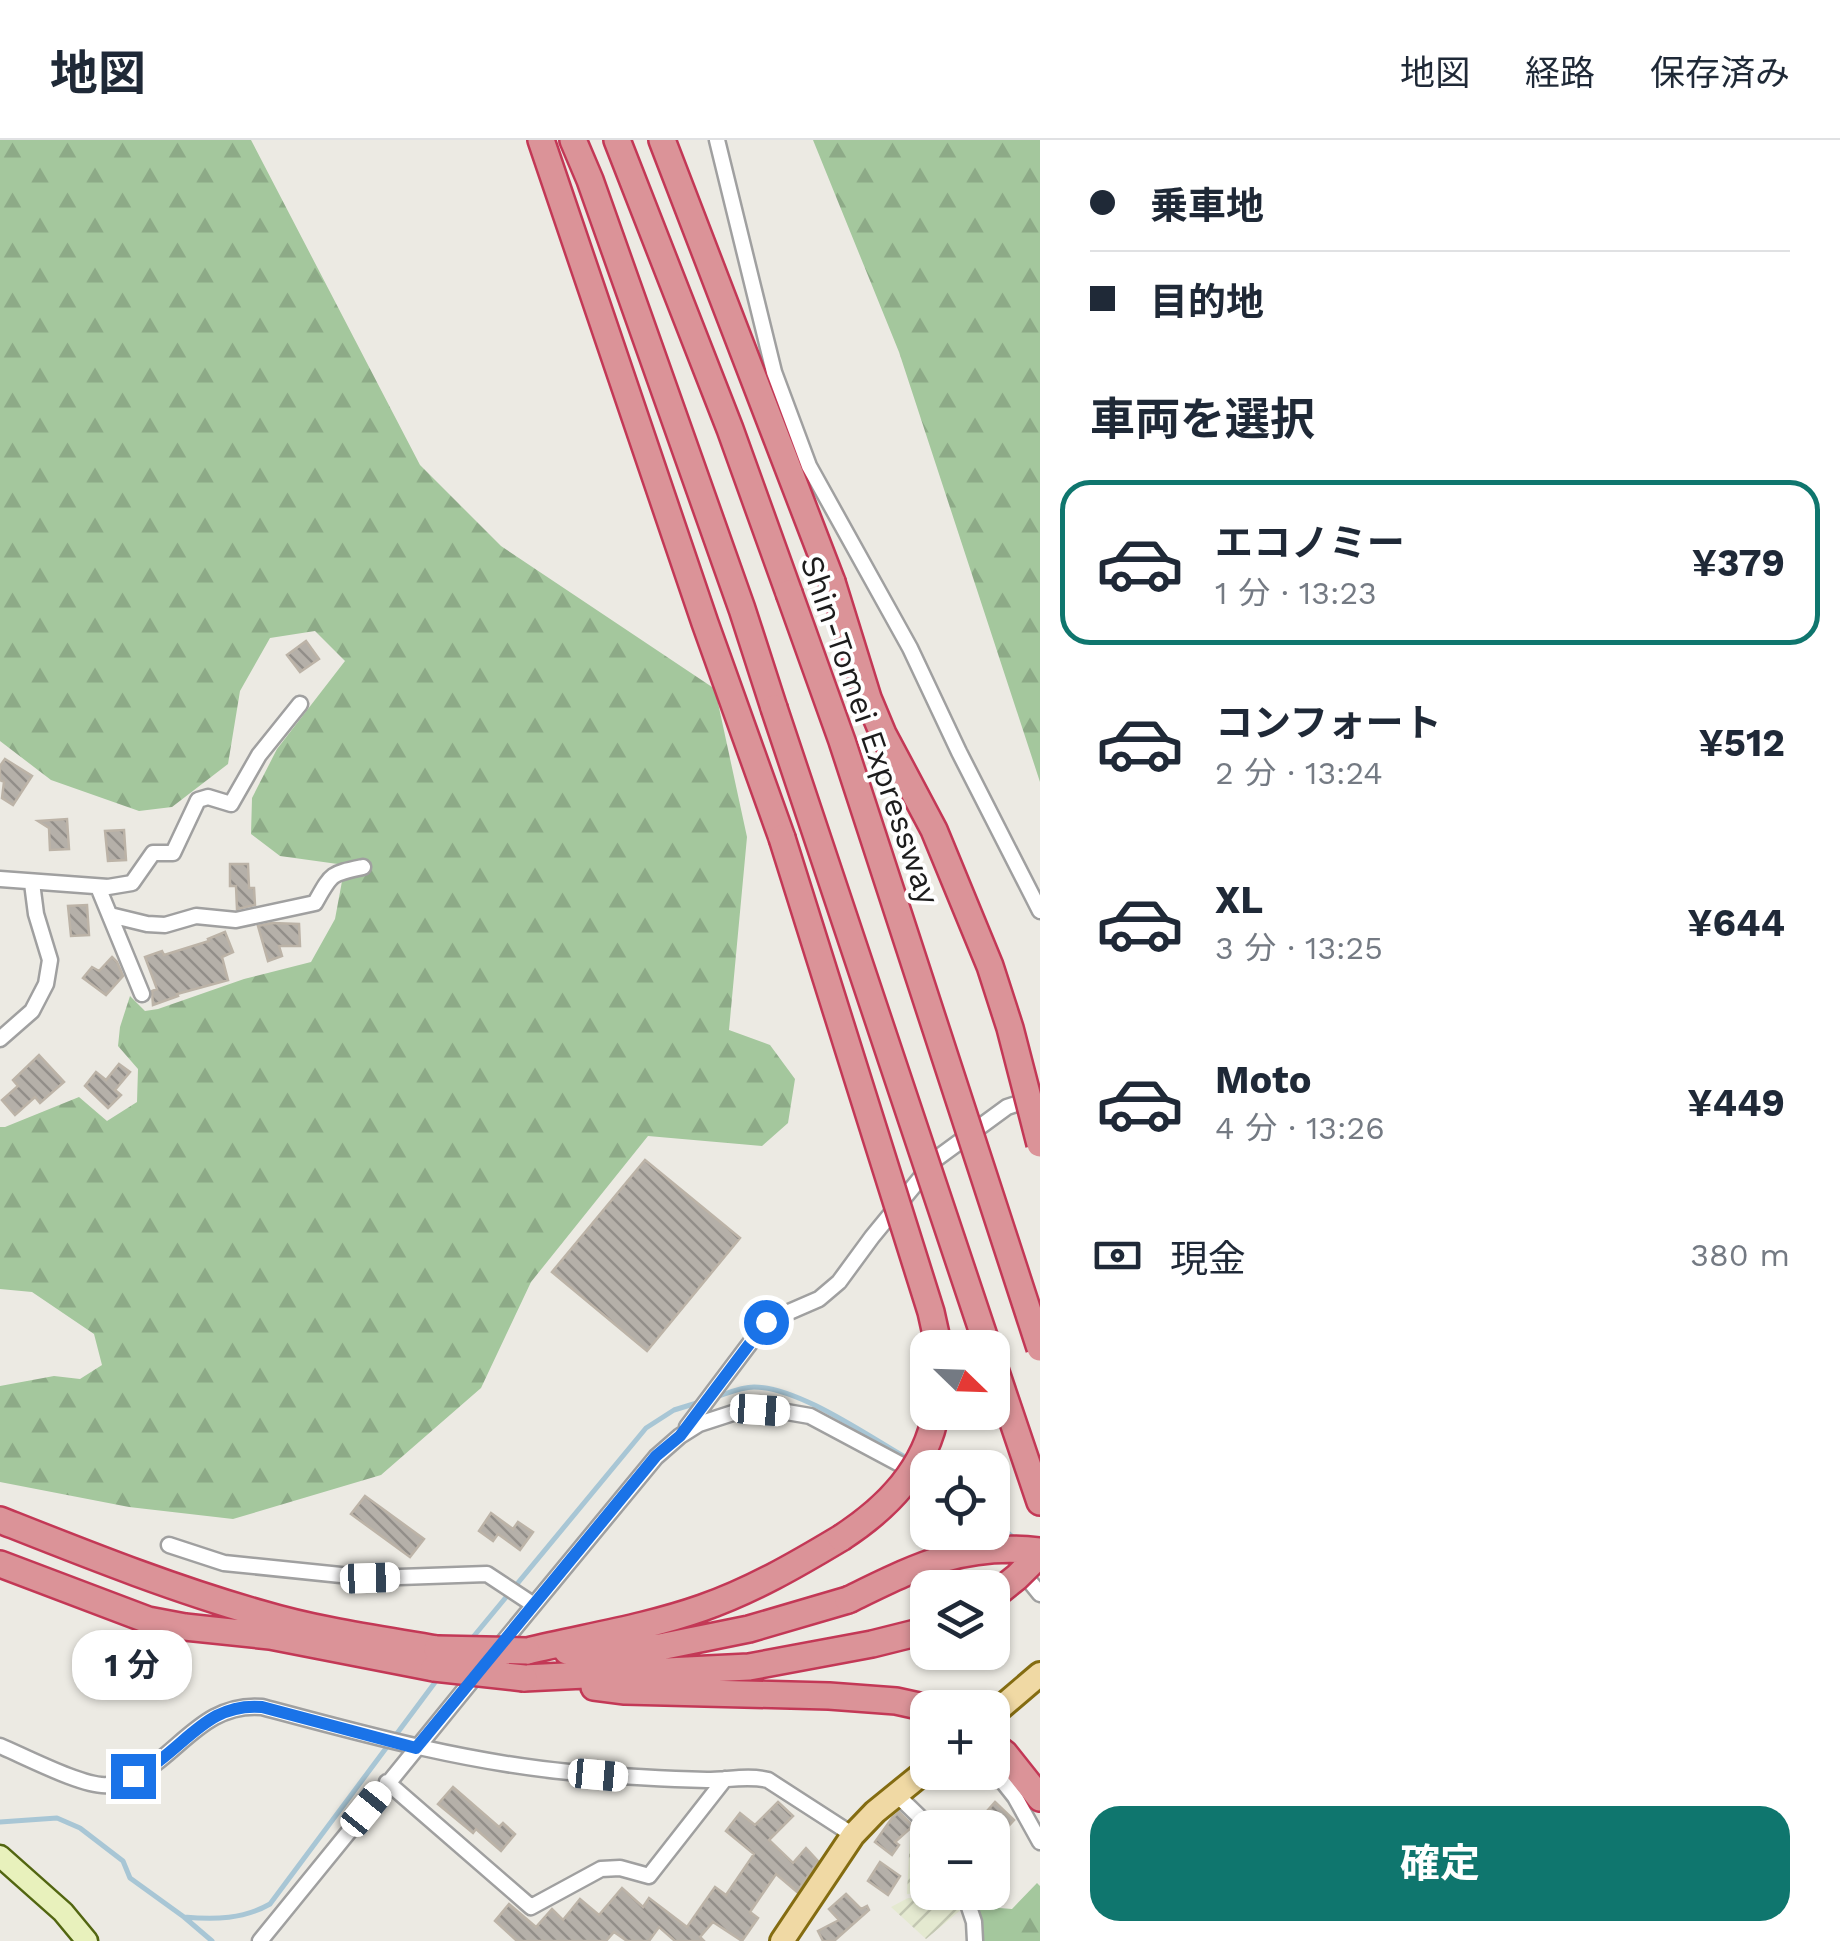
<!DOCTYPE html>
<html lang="ja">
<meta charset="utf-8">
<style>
:root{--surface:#fff;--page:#f2f2f3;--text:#1f2937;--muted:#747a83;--line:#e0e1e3;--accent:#0f766e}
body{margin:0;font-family:"Work Sans","Noto Sans JP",sans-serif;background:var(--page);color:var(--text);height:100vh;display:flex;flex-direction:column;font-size:38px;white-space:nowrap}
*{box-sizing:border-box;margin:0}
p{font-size:32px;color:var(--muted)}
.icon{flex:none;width:55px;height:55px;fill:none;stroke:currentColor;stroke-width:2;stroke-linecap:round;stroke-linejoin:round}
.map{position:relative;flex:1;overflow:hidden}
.details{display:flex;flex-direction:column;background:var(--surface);width:800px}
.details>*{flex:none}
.hud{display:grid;align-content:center;height:220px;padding:0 50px;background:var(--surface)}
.needle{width:65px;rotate:113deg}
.controls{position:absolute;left:910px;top:1190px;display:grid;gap:20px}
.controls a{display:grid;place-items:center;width:100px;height:100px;border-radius:20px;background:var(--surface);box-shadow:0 2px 8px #0004;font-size:50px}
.end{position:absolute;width:45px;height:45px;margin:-22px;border:12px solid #1a73e8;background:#fff;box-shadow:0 0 0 5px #fff}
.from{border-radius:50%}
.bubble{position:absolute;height:70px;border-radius:30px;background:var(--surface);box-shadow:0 2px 8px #0004;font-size:32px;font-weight:700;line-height:70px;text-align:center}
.car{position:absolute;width:30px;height:60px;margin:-30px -15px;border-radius:12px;box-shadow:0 0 8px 2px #0007;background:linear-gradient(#fff 24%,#345 0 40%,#fff 0 76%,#345 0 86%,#fff 0)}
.hud b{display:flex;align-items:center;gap:35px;height:95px;font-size:38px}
.hud b+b{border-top:2px solid var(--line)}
.hud i{width:25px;height:25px;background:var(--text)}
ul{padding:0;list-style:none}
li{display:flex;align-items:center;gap:30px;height:165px;margin:0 20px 15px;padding:0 30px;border:5px solid transparent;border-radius:30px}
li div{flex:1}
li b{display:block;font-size:38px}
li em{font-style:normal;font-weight:700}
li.selected{border-color:var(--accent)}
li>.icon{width:90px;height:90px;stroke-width:1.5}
h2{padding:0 50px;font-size:45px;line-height:120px}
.pay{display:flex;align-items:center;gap:25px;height:110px;padding:0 50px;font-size:38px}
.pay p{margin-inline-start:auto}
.cta{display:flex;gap:20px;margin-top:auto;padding:20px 50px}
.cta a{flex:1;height:115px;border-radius:30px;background:var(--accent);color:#fff;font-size:40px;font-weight:700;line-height:115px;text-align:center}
header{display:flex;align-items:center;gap:60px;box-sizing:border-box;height:140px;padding:0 50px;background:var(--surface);border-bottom:2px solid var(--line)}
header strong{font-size:48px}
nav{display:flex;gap:55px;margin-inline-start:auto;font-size:35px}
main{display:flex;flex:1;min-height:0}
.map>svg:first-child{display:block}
.farmland{fill:url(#farmland-furrows)}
.forest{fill:url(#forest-firs)}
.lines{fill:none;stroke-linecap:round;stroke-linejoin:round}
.stream{stroke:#a8c6d5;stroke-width:5}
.building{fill:url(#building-back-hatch);stroke:#bcb3a7;stroke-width:2.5}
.street-casing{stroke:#a0a0a0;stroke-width:19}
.secondary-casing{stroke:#526611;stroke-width:25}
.primary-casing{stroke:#846c11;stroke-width:28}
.highway-casing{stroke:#c33856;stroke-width:30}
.street{stroke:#fff;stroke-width:14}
.secondary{stroke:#e8f1bc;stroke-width:20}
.primary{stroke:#f0d9a4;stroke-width:22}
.highway{stroke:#db9398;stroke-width:25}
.highway-bridge-casing{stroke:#c33856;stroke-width:30;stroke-linecap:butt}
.highway-bridge{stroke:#db9398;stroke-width:25}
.route{stroke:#1a73e8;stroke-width:12}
.labels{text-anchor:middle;stroke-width:8;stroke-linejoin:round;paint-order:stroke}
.street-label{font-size:32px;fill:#1c1c1c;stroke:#fff}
</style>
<header>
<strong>地図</strong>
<nav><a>地図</a><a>経路</a><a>保存済み</a></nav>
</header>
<main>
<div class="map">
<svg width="1040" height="1801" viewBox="0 0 1040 1801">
<defs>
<pattern id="farmland-furrows" width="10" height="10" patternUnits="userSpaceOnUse" patternTransform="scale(2.5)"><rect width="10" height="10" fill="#e4e9d0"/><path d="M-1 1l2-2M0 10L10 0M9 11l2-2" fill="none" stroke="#c3c7b2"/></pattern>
<pattern id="forest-firs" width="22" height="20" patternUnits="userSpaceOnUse" patternTransform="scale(2.5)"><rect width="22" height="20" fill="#a4c79d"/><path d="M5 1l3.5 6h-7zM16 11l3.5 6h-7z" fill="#8daa87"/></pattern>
<pattern id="building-back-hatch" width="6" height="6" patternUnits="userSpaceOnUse" patternTransform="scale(2.5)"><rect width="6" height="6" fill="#b5b0a9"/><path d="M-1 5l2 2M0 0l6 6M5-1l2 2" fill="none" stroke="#928e89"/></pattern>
</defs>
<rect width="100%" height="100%" fill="#eceae3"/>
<path class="farmland" d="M923 1688 927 1691 928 1752 937 1753 907 1754 910 1695Z
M959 1757 963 1768 926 1799 891 1767 908 1758Z"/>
<path class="forest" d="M0 0H251L420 325 501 406 715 549 747 697 729 890 770 905 795 939 788 983 762 1006 648 996 531 1142 481 1248 381 1335 233 1379 129 1367 0 1342V1246L54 1236 80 1239 102 1225 94 1194 32 1152 0 1149V987H5L79 957 107 981 137 962 138 929 118 906 120 887 130 856 145 871 158 869 244 839 311 822 335 779 345 725 280 716 251 694 252 658 277 609 345 521 315 491 270 498 240 551 228 624 172 667 139 671 51 640 0 601Z
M813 0H1040V642L899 212Z
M1037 1743 1040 1746V1801H975V1766L1012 1769Z"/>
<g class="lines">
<path class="stream" d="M716 1257C728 1253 741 1247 754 1247 799 1247 869 1297 910 1320
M992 1379 1016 1400
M469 1502 646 1288 674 1270 700 1262
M0 1682 57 1678 80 1688 123 1721 130 1738 184 1777 212 1801
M184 1777C215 1780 244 1779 270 1764L439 1537"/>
</g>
<path class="building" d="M306 501 319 519 300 532 287 515Z
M5 619 32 636 13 665 2 658 4 642 0 640V626Z
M67 679 69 709 50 710 49 688 38 681Z
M124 690 126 720 108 721 105 691Z
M230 724H248L249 748H254L255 765 237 769 236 746H230Z
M87 765 89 795 71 796 68 766Z
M272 783 299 784 300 806H279L282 816 268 821 258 786Z
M225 792 233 812 222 817 228 840 177 854 178 856 153 865 152 851 157 849 145 817 162 811 164 815 209 801 208 799Z
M112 817 117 822 123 836 106 855 83 838 92 827 99 831Z
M39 915 64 942 40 963 35 957 15 975 2 960 18 946 13 940Z
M119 924 130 932 115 950 121 955 108 968 85 946 96 932 106 940Z
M645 1020 740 1098 647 1211 552 1132Z
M365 1356 424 1399 410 1417 351 1374Z
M491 1373 513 1389 518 1382 533 1392 520 1410 498 1394 493 1401 479 1391Z
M453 1647 499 1687 503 1683 515 1694 501 1711 476 1689 473 1693 438 1664Z
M778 1662 793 1676 769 1700 793 1723 806 1708 818 1721 797 1752 776 1734 750 1772 758 1778 742 1801 713 1782 700 1797 704 1801H675L659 1787 649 1801H627L614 1792 606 1801H517L495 1781 509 1764 536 1787 552 1769 563 1780 580 1759 599 1775 622 1748 643 1767 649 1758 687 1787 715 1747 726 1755 754 1714 726 1691 740 1673 755 1685Z
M995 1662 1014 1680 992 1704V1688H972Z
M899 1672 913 1686 895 1702 899 1705 892 1715 875 1702 892 1678Z
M880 1722 900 1736 888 1755 868 1741Z
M846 1754 861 1769 867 1766 869 1770 834 1801H823L818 1791 839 1780 829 1769Z"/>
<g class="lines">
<defs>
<path id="street" d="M717 0 774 232 809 326 910 508 959 612 1040 771
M0 739 108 747 132 743 153 713H173L198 660 208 657 231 664 259 615 300 564
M98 747 142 854
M110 775 147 784 165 785 196 776 236 780 315 763C332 733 330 734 363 727
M0 899 32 871 46 844 50 820 36 774 32 743
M687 1287 766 1182 819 1159 839 1142 872 1097 936 1019 1007 967 1035 958
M169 1405 224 1423 370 1438 487 1434 534 1465
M1019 1428 1040 1454
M495 1512 656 1317 680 1296 699 1284 736 1272 760 1269 781 1271 810 1276 928 1339
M0 1606C24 1616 85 1648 108 1645 171 1636 193 1561 262 1567 363 1594 464 1622 569 1632 615 1636 661 1639 707 1640 727 1640 749 1635 768 1640L853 1695
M992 1628 1015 1657 1040 1702
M387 1642 531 1767 601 1729 620 1728 649 1736 725 1639
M896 1654 931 1688
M964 1752 974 1782 975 1801
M260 1801 478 1533"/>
<path id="secondary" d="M0 1716 63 1772 87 1801"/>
<path id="primary" d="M992 1575 1040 1534
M782 1801 853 1695 875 1672 928 1629"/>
<path id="highway" d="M541 0 705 483 782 698
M573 0 590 40 742 469 774 568
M617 0 730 289 789 453
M662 0 832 442
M992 1220 1040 1362
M0 1380C86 1414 173 1449 262 1474 319 1491 379 1499 437 1509
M0 1424 148 1480 185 1487 270 1496 434 1528
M527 1511C585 1497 645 1488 702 1468 751 1451 796 1425 841 1398
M567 1511 630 1512 665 1506 749 1489 848 1460
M524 1538 749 1527 872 1504 928 1490
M594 1547 625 1551 829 1556 896 1561 928 1568
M992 1604 1005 1614 1040 1658"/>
</defs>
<use href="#street" class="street-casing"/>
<use href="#secondary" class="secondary-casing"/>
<use href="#primary" class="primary-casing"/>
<use href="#highway" class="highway-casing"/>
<use href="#street" class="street"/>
<use href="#secondary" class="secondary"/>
<use href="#primary" class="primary"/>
<use href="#highway" class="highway"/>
<defs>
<path id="highway-bridge" d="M832 442 868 558 883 594 934 690 990 826 1010 888 1040 1004
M789 453 842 601 1040 1208
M774 568 988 1208
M782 698 931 1172 939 1208
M841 1398C887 1368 926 1329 936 1272
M992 1457 1017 1437 1040 1414
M848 1460C916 1427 962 1402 1040 1411
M437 1509 527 1511
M434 1528 524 1538"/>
</defs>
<use href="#highway-bridge" class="highway-bridge-casing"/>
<use href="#highway-bridge" class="highway-bridge"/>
</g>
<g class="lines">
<path class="route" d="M133 1636C142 1631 152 1627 160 1620 194 1594 215 1563 262 1567L416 1608 656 1316 680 1296 766 1182"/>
</g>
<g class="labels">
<g class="street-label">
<text transform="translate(870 590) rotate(71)" y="11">Shin-Tomei Expressway</text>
</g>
</g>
</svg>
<div class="controls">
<a><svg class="needle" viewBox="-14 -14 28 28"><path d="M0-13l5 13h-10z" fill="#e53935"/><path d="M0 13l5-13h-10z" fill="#747a83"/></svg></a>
<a><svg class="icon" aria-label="locate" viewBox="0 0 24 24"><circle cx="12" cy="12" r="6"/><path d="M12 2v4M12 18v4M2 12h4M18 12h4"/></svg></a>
<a><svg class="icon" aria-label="layers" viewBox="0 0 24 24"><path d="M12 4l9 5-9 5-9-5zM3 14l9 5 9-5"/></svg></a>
<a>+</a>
<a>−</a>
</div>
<i class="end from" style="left:766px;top:1182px"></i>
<i class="end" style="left:133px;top:1636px"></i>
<div class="bubble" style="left:72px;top:1490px;width:120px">1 分</div>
<i class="car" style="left:760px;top:1270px;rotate:94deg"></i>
<i class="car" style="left:370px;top:1438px;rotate:88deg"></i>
<i class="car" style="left:598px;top:1635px;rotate:95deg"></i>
<i class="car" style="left:366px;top:1669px;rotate:39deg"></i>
</div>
<section class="details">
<div class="hud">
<b><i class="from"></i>乗車地</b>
<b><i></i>目的地</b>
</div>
<h2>車両を選択</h2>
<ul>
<li class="selected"><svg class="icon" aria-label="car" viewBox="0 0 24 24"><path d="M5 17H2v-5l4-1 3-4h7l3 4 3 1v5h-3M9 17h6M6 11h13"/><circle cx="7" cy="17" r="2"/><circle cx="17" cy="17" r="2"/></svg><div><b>エコノミー</b><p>1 分 · 13:23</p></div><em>¥379</em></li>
<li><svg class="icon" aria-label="car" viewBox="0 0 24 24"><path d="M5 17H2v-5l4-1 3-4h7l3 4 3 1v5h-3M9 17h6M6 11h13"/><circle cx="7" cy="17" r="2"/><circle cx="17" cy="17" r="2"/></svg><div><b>コンフォート</b><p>2 分 · 13:24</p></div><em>¥512</em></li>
<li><svg class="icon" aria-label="car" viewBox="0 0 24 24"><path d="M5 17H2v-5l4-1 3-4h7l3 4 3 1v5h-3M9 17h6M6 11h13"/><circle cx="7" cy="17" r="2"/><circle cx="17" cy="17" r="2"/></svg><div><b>XL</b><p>3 分 · 13:25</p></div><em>¥644</em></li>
<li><svg class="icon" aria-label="car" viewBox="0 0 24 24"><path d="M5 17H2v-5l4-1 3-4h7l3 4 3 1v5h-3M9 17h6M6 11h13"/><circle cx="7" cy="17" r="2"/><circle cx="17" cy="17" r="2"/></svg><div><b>Moto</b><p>4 分 · 13:26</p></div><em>¥449</em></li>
</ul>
<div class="pay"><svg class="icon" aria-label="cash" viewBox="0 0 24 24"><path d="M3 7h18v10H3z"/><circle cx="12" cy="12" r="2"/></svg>現金<p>380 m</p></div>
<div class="cta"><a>確定</a></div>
</section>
</main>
